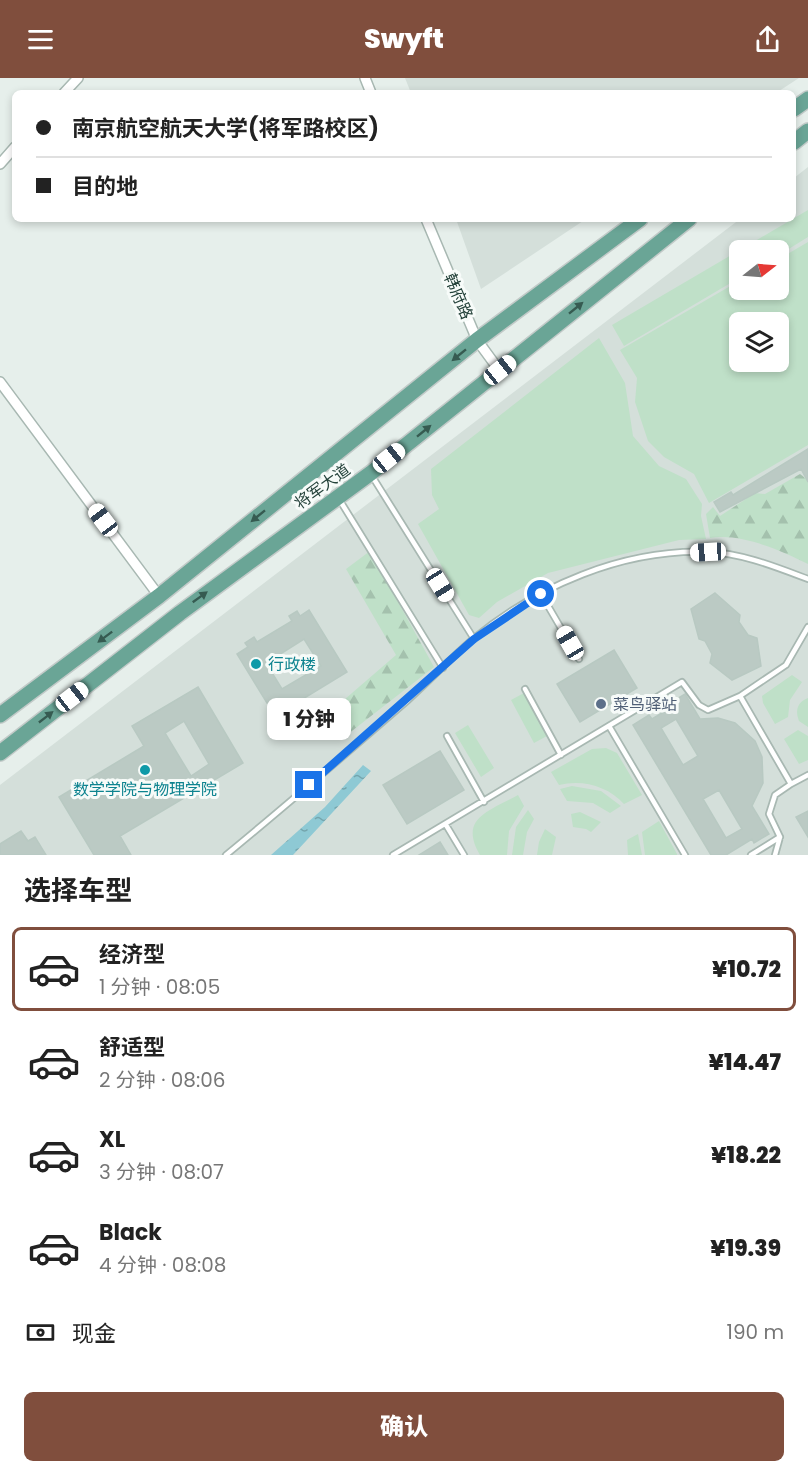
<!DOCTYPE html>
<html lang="zh">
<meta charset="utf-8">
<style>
:root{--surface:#fff;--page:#f2f2f2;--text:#222;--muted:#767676;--line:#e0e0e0;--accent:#804e3d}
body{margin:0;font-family:Poppins,"Noto Sans SC",sans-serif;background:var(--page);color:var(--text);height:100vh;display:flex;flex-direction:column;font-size:22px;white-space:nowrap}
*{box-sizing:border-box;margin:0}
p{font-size:20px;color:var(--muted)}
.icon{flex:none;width:33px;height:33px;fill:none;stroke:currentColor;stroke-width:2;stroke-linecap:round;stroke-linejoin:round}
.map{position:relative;height:777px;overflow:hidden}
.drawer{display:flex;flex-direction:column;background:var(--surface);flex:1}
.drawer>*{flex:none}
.banner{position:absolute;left:12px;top:12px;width:784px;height:132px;border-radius:9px;box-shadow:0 3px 9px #0003;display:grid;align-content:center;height:132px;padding:0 24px;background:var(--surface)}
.needle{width:39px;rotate:73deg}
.buttons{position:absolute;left:729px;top:162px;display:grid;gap:12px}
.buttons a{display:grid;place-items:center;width:60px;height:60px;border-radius:9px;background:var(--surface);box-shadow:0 3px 9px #0003;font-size:30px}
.end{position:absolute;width:27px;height:27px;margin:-14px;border:8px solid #1a73e8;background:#fff;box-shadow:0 0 0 3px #fff}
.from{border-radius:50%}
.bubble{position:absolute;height:42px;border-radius:9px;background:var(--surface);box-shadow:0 3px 9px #0003;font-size:20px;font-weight:800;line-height:42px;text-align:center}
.car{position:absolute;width:18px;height:36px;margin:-18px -9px;border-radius:8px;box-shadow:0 0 4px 2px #0007;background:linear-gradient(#fff 24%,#345 0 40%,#fff 0 76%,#345 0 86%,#fff 0)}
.banner b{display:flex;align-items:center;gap:21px;height:57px;font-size:22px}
.banner b+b{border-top:2px solid var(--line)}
.banner i{width:15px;height:15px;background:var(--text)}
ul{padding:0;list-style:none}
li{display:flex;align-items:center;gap:18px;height:84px;margin:0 12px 9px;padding:0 12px;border:3px solid transparent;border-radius:9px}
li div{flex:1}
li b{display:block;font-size:22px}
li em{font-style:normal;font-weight:800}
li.active{border-color:var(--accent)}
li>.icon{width:54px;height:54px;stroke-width:1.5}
h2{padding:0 24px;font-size:27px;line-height:72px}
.pay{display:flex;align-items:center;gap:15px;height:66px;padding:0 24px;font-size:22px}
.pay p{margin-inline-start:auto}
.cta{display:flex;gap:12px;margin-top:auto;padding:12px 24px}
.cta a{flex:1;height:69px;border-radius:9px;background:var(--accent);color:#fff;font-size:24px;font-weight:800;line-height:69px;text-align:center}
header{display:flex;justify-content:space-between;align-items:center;height:78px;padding:0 24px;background:var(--accent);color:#fff;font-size:27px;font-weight:800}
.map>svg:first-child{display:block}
.built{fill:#d4dfda;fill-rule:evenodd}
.green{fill:#bfe0c8;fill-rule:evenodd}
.forest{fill:url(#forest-firs)}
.water{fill:url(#water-ripples)}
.building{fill:#bbcac4;stroke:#b8c9c2;stroke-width:1.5;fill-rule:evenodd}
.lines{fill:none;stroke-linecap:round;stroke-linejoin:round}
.lane-casing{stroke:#a8b8b2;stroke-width:8}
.street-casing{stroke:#a8b8b2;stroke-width:12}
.primary-casing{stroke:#c2cac8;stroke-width:18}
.lane{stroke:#fff;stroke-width:4.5}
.street{stroke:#fff;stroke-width:9}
.primary{stroke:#6aa596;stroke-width:15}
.oneway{fill:#365b51}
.route{stroke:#1a73e8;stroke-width:8}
.culture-dot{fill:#0f9aa8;stroke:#f7fbf9;stroke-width:2}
.service-dot{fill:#5c6f8a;stroke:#f7fbf9;stroke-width:2}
.labels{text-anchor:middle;stroke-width:6;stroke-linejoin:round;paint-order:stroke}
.street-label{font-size:16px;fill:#24423a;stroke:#f7fbf9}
.culture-label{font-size:16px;fill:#0d838f;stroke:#f7fbf9;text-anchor:start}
.service-label{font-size:16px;fill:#4e5e75;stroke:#f7fbf9;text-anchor:start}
</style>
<header><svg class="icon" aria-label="menu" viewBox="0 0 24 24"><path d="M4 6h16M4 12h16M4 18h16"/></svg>Swyft<svg class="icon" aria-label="share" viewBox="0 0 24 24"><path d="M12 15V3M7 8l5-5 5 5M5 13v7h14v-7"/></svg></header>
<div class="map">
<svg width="808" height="777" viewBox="0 0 808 777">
<defs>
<pattern id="forest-firs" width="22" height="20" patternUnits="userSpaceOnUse" patternTransform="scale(1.5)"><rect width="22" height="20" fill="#bfe0c8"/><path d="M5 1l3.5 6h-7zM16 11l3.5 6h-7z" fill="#a4c1ad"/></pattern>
<pattern id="water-ripples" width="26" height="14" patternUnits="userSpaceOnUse" patternTransform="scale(1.5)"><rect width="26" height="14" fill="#8ec9d4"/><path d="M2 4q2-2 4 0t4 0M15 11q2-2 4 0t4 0" fill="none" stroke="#74a5ad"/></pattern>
</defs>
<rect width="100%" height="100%" fill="#e6efeb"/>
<path class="built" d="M405 0H799L776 15H411Z
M808 89V777H0V707L740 141H794V100ZM740 172H778V212H740ZM740 244H778V284H740Z
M456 141H586L481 211Z"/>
<path class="green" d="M808 132V159L779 177 778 172H740L739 200 624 268 612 247Z
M808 164V367L709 425 694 396 664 379 648 363 635 324 637 300 620 272 739 203 740 212H778L779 181ZM740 244H778V284H740Z
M599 260 625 305 633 358 659 388 686 401 702 426 701 438 706 461 679 462 548 495 497 524 479 540 469 537 418 446 439 431 432 417 431 391Z
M792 597 802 604 790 622 788 639 775 646 763 625 762 618Z
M524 615 547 658 534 665 511 622Z
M808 620V649L799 643C795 633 797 624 808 620Z
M468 647 494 690 481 699 455 655Z
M798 652 808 658V682L799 686 784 661Z
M606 670 617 675 642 717 624 726C608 708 582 701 559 707L551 694 592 671Z
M572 708 601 713 621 728 610 735 593 725 567 723 560 711Z
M518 717 524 728 509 753 507 777H480C458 740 490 733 518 717Z
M528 732 534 741 527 754 523 777H512L516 749Z
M580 734 601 744 591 754 586 751 573 749 571 736Z
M659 743 677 776V777H645L642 754Z
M545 751 556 759 552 777H537L539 764Z
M638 756 642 777H628L627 762Z"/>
<path class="forest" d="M800 396 808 402V486C780 472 741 455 710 460L706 436 713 429 720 438 755 415 765 416Z
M370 473 434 589 348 656 330 634 396 577 346 491Z"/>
<path class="water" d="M363 687 371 693 293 777H271L325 729Z"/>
<path class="building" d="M808 371V404L801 391 720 434 714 424 731 414 733 417Z
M715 515 740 537 739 544 748 557 757 560 761 588 732 602 710 585 712 576 705 563 699 561 691 531Z
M309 532 347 594 275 638 237 576 248 569 245 565 254 559 257 564 292 543 289 538 297 533 300 538ZM304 561 321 588 282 611 266 585Z
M614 572 637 610 580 644 557 606Z
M198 609 243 685 120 758 131 777H94L59 719 144 668 132 648ZM184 643 209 686 191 698 165 655Z
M685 616 700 641 718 640 735 645 755 663 762 679 763 705 752 728 769 756 754 765 752 761 726 777H711L633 647 649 637 652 641 672 629 670 625ZM676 641 698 678 683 687 661 650ZM719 712 742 751 726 760 703 721Z
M440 673 464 712 407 746 383 707Z
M808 733V759L796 739Z
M21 753 28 763 35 759 46 777H0V766Z
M440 764 448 777H419Z"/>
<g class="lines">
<defs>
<path id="lane" d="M372 398 474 561
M339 421 443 590
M541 516 579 581
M808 549 786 587 740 618 791 706 808 697
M525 611 561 677
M609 648 685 777
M447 658 484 724
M446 747 464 777
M226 777C287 727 347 675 407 623 429 603 450 581 473 561 537 508 623 471 707 474 742 475 776 489 808 501
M393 777 682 604 699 627 708 632 740 618
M751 777 780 759 769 736 775 717 791 706
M775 777 780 759"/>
<path id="street" d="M365 0 371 15
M64 15 78 0
M0 86 15 69
M426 141 477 262 499 292
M0 304 159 518"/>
<path id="primary" d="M794 31 808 21
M794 64 808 53
M0 637 159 518 477 262 640 141
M0 675 180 535 371 395 689 141"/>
</defs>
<use href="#lane" class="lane-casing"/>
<use href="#street" class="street-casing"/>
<use href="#primary" class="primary-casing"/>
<use href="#lane" class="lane"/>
<use href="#street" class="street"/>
<use href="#primary" class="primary"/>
</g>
<defs><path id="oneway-solid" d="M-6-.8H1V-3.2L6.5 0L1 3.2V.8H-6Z" transform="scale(1.5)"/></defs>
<g class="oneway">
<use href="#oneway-solid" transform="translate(576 230) rotate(-39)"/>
<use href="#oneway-solid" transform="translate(459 277) rotate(141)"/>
<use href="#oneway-solid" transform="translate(424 353) rotate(-39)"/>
<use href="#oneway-solid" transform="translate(258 438) rotate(141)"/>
<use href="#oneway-solid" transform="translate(200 519) rotate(-36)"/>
<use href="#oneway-solid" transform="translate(105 559) rotate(143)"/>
<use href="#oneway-solid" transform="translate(46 639) rotate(-38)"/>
</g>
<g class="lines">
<path class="route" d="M309 707 474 561 541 516"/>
</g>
<g class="culture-dot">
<circle cx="256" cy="586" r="6"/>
<circle cx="145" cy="692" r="6"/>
</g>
<circle class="service-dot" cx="601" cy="626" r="6"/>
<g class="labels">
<g class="street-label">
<text transform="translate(459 218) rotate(67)" y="6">韩府路</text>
<text transform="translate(322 408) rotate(-36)" y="6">将军大道</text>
</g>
<g class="culture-label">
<text x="268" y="592">行政楼</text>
<text x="145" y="717" text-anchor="middle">数学学院与物理学院</text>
</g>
<g class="service-label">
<text x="613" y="632">菜鸟驿站</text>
</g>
</g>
</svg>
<div class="buttons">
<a><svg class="needle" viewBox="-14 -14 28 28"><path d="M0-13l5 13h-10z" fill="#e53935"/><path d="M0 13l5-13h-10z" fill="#767676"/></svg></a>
<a><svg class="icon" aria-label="layers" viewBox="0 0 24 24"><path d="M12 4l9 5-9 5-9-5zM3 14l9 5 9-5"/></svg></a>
</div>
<i class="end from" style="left:541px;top:516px"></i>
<i class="end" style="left:309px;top:707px"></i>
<div class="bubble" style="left:267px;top:620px;width:84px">1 分钟</div>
<i class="car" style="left:500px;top:292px;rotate:51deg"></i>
<i class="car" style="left:389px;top:380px;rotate:51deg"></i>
<i class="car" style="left:103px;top:442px;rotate:323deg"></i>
<i class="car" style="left:708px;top:474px;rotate:267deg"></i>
<i class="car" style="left:440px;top:507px;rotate:148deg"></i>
<i class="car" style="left:570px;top:565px;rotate:330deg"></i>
<i class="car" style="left:72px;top:619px;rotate:52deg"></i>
<div class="banner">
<b><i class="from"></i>南京航空航天大学(将军路校区)</b>
<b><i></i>目的地</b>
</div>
</div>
<section class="drawer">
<h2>选择车型</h2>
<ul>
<li class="active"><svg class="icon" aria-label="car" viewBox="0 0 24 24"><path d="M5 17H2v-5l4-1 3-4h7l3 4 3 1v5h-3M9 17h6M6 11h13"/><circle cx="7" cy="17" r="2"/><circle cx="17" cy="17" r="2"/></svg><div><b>经济型</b><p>1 分钟 · 08:05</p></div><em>¥10.72</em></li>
<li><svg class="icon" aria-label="car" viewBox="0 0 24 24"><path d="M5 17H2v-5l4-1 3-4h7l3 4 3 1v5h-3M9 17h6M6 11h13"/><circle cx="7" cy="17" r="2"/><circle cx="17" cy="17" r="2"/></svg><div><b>舒适型</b><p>2 分钟 · 08:06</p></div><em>¥14.47</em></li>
<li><svg class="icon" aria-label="car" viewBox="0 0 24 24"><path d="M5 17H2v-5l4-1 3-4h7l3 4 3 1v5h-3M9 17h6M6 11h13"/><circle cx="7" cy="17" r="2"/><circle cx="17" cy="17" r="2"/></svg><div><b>XL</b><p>3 分钟 · 08:07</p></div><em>¥18.22</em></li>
<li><svg class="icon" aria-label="car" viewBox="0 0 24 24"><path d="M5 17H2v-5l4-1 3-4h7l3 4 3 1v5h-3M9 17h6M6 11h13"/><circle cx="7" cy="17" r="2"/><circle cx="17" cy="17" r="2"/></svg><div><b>Black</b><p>4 分钟 · 08:08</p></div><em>¥19.39</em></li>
</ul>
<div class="pay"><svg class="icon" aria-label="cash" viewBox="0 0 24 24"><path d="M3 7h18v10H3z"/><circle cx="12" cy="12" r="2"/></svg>现金<p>190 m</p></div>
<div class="cta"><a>确认</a></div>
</section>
